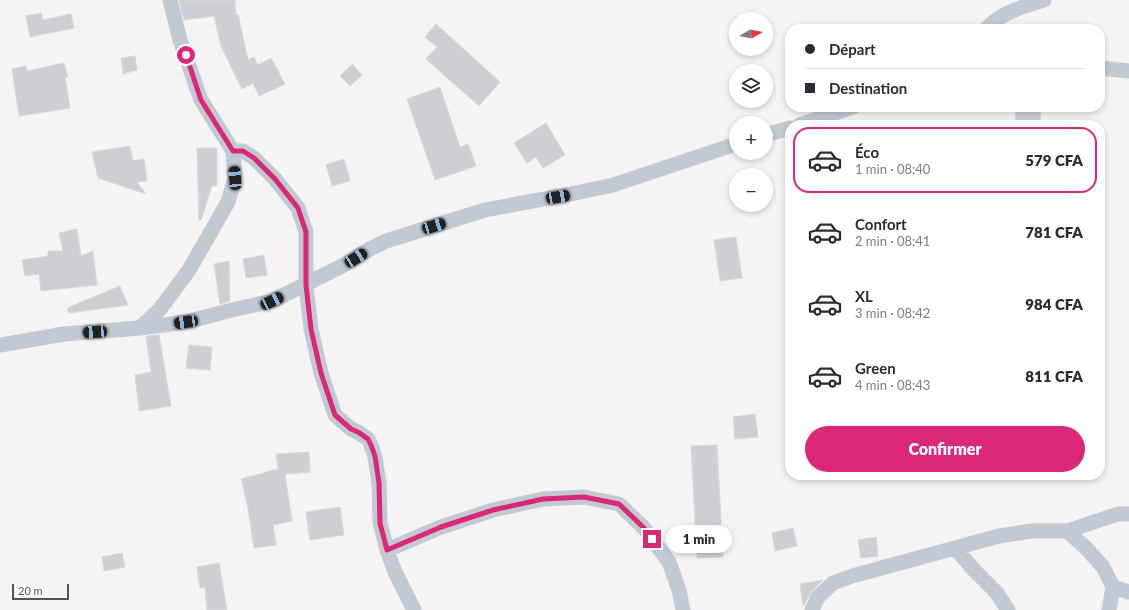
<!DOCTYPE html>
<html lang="fr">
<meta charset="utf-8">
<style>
:root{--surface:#fff;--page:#f2f2f3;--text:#2b2b33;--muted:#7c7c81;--line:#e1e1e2;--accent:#db2777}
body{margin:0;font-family:Lato,sans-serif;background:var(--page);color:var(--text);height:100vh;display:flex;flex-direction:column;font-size:15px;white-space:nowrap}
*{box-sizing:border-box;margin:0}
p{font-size:13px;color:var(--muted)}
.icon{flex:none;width:22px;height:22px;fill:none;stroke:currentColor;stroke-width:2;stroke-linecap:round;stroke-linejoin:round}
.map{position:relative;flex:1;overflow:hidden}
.panel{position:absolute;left:785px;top:120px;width:320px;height:360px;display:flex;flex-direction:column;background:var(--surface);border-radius:16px;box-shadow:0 2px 6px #0003}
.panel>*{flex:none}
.hud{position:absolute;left:785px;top:24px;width:320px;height:88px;border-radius:16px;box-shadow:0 2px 6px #0003;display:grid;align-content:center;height:88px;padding:0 20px;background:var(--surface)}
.needle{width:26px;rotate:80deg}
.fabs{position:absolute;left:729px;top:12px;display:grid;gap:8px}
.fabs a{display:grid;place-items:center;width:44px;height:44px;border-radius:50%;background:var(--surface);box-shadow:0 2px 6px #0003;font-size:20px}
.scale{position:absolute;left:12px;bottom:10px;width:57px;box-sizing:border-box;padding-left:4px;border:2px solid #4a5661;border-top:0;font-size:11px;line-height:14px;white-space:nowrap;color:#4a5661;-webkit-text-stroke:3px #fff;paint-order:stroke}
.end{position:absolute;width:18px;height:18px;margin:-9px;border:5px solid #db2777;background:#fff;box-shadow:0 0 0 2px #fff}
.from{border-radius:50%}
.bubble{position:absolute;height:28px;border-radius:14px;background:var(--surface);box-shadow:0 2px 6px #0003;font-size:13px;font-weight:800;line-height:28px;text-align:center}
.car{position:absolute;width:12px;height:24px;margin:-12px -6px;border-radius:5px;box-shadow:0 0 3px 1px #0007;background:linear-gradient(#222 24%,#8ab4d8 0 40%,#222 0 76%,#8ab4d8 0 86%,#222 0)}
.hud b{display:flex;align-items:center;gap:14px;height:38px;font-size:15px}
.hud b+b{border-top:1px solid var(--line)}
.hud i{width:10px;height:10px;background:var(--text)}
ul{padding:7px 0 0;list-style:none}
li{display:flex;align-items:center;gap:12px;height:66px;margin:0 8px 6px;padding:0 12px;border:2px solid transparent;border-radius:16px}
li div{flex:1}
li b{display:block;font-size:15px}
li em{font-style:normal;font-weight:800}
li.current{border-color:var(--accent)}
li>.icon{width:36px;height:36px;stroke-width:1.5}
.button{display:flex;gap:8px;margin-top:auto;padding:8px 20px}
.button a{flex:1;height:46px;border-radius:24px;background:var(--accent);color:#fff;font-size:16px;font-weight:800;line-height:46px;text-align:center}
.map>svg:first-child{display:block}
.building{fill:#cdcfd5;stroke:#d7d9de}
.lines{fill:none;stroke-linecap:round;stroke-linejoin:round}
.street{stroke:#c1cad2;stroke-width:15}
.route{stroke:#db2777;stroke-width:5}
</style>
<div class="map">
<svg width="1129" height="610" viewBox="0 0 1129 610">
<rect width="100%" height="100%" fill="#f5f3f3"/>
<path class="building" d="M179 0H235L236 15 238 14 248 60 254 57 258 65 271 58 285 84 259 96 253 83 242 89 221 46 214 16 184 20Z
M41 13 43 20 71 14 74 28 30 37 26 16Z
M436 24 500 82 479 106 426 59 437 47 425 37Z
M135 56 137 70 123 74 121 58Z
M64 63 68 77H65L70 108 19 116 12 69 26 66 27 71Z
M352 64 362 75 350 86 340 76Z
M440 87 460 147 468 144 476 166 435 180 407 99Z
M1016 107H1041L1040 125 1015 123Z
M546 123 565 155 543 168 536 157 527 163 514 143Z
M130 146 133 161 144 159 147 181 137 182 146 194 98 178 92 152Z
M197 148H217V186H212L201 220H199Z
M344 159 350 181 332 186 326 165Z
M77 229 81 256 93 251 97 285 41 291 39 274 25 276 22 260 48 256V251H63L59 233Z
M736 237 742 278 720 281 714 240Z
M264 255 267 275 246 278 243 259Z
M229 261 230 301 220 304 214 264Z
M120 286 128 305 69 313 67 308Z
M159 335 171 406 139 411 135 375 151 372 146 336Z
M189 345 212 347 210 370 186 368Z
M755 414 758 437 735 439 733 417Z
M717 445 723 557 697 558 691 446Z
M309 452 310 472 285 474 292 521 273 525 276 545 254 548 247 503 241 479 278 469 276 454Z
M340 507 344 535 310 540 306 512Z
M793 528 797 546 775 551 772 533Z
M876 537 878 556 861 558 858 540Z
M122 553 125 567 104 571 102 557Z
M219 563 227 610H207L205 587 200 588 197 567Z
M823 580 812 591 803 606 800 584Z"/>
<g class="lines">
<path class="street" d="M986 29C1002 12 1022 7 1044 0
M1100 68 1129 71
M799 125 853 107
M766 135 790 128
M233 151H243L254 158 275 179 298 208 306 232V285L311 329 321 373 335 415 351 429 358 432 368 439 371 445 375 457 379 483 380 523 387 550 395 572 414 610
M140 328 160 309 189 270 228 202 235 178 233 151 201 100 180 40 170 0
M0 345 64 334 140 328 186 322 232 310 272 301 344 265 368 250 386 241 485 210 571 194 613 185 736 144
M1067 531 1118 514H1129
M955 548 999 536 1031 531H1067L1086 548 1103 567 1113 587 1109 610
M387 550 441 527 493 510 543 499 584 497 619 504 644 528 669 562 679 590 683 610
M1113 587 1129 592
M812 610 818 597 833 583 852 576 955 548 975 571 996 592 1008 610"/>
</g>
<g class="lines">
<path class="route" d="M186 55 201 100 233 151H243L254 158 275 179 298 208 306 232V285L311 329 321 373 335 415 351 429 358 432 368 439 371 445 375 456 379 483 380 523 387 550 441 527 493 510 543 499 584 497 619 504 644 528 652 539"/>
</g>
</svg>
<div class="fabs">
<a><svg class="needle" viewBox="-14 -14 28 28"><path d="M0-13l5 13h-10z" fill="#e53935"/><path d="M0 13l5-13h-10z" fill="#7c7c81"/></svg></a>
<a><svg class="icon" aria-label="layers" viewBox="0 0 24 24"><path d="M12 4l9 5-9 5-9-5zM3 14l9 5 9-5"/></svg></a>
<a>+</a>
<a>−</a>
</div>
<div class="scale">20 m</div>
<i class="end from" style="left:186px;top:55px"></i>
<i class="end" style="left:652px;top:539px"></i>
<div class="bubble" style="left:666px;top:525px;width:66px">1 min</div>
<i class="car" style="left:235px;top:178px;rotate:355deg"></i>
<i class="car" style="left:558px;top:197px;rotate:80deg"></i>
<i class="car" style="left:434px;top:226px;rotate:73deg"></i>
<i class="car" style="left:356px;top:258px;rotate:58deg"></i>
<i class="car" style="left:272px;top:301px;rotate:64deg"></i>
<i class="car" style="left:186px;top:322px;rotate:262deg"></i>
<i class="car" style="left:95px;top:332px;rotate:266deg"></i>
<div class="hud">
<b><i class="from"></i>Départ</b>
<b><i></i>Destination</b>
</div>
<section class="panel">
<ul>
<li class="current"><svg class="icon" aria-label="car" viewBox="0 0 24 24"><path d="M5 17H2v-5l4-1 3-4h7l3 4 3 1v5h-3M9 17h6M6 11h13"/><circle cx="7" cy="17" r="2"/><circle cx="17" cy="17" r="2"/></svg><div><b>Éco</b><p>1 min · 08:40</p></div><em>579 CFA</em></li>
<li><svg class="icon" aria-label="car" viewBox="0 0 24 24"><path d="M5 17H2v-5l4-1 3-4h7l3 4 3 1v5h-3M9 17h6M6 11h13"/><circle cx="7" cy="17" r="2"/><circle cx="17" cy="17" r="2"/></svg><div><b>Confort</b><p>2 min · 08:41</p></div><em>781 CFA</em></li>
<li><svg class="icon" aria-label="car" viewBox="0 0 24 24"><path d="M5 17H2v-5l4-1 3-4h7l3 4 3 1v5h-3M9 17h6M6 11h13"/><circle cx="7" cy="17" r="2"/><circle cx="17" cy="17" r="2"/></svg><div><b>XL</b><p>3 min · 08:42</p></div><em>984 CFA</em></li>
<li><svg class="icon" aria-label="car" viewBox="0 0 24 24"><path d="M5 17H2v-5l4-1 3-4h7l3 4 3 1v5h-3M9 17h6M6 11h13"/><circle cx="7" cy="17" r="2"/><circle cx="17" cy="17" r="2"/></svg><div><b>Green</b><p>4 min · 08:43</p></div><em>811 CFA</em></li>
</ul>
<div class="button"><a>Confirmer</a></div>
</section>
</div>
